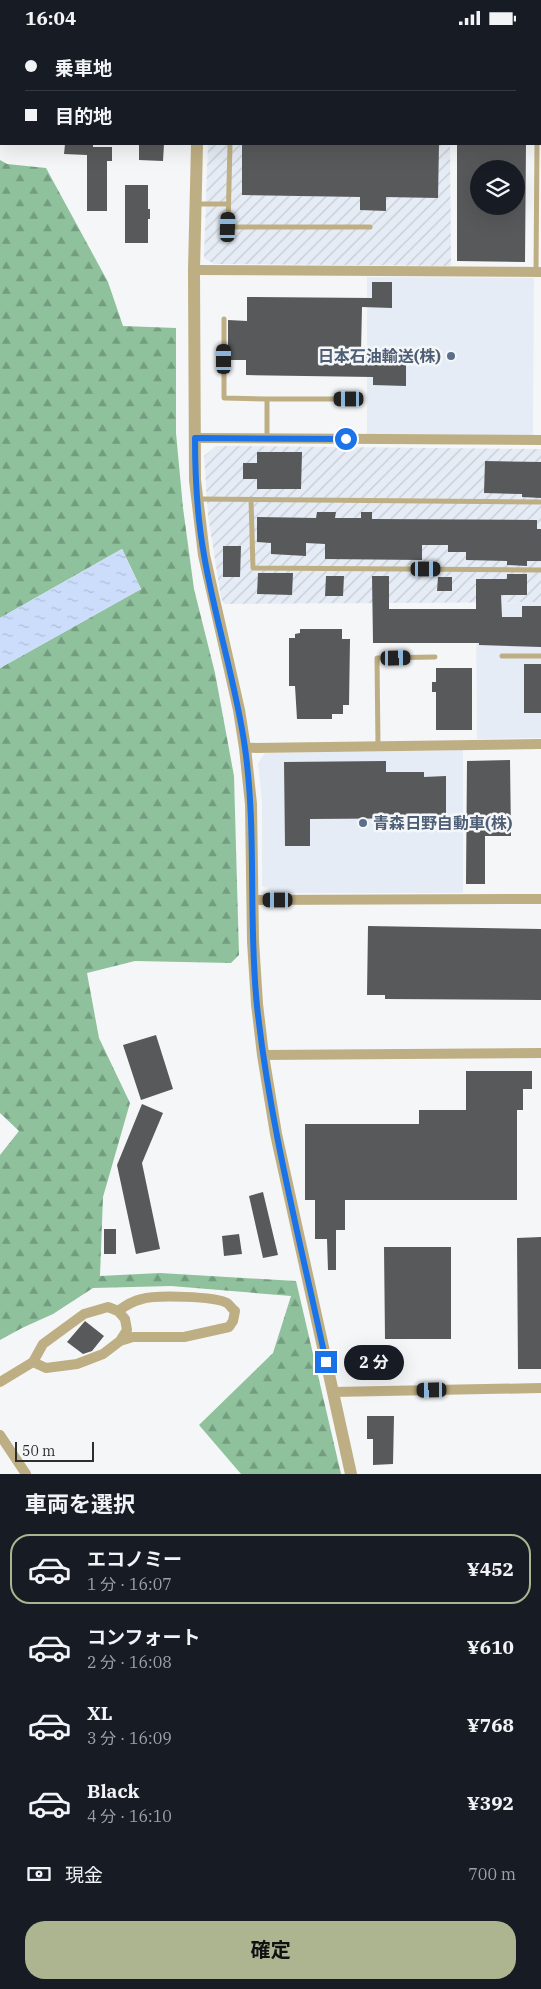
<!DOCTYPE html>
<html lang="ja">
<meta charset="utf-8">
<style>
:root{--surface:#171b24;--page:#242831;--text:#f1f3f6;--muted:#9ea1a6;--line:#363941;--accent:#adb590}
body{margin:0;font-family:"IBM Plex Serif","Noto Sans JP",serif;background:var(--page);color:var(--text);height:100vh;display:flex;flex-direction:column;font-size:19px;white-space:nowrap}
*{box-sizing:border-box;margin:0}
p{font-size:16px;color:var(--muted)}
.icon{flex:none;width:28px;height:28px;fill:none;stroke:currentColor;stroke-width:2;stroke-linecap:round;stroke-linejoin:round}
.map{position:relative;height:1439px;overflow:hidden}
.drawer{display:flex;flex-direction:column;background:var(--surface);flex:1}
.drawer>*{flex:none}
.banner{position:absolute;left:0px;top:0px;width:541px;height:110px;box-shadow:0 5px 20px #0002;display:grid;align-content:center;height:110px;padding:0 25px;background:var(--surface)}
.controls{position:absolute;left:470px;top:125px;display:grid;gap:10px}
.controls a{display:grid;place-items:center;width:55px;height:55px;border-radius:50%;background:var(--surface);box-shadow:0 5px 20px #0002;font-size:25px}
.scale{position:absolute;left:15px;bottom:12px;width:79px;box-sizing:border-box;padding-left:5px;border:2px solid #2d2e2e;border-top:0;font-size:14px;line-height:18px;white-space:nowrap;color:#2d2e2e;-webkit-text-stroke:4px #f5f6f8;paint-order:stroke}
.end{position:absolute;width:22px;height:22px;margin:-11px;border:6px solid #1a73e8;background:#fff;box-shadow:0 0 0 2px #fff}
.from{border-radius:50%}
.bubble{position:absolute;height:35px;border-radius:18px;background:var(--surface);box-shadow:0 5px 20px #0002;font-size:16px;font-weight:700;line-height:35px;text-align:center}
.car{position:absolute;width:15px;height:30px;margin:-15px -8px;border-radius:6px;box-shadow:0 0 4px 1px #0007;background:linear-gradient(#222 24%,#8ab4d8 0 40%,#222 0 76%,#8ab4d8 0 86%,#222 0)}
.banner b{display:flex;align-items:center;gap:18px;height:48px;font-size:19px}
.banner b+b{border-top:1px solid var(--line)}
.banner i{width:12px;height:12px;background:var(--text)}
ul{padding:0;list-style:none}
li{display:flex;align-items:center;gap:15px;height:70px;margin:0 10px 8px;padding:0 15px;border:2px solid transparent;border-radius:20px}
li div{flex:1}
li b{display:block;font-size:19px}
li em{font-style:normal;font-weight:700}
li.current{border-color:var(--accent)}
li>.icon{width:45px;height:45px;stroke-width:1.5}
h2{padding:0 25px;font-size:22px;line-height:60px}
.pay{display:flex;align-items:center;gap:12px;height:55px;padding:0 25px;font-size:19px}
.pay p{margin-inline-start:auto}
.cta{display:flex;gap:10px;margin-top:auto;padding:10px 25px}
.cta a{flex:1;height:58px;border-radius:20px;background:var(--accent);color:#111;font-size:20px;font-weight:700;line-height:58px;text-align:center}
.status{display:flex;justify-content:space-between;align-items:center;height:35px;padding:0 25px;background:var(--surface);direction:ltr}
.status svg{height:14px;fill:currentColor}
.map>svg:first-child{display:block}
.built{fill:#e6ecf5}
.industrial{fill:url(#industrial-furrows)}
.forest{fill:url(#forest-firs)}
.water{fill:url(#water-ripples)}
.building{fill:#57595a;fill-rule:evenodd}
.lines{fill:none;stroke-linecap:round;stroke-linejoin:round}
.service{stroke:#beae83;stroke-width:5}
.minor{stroke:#beae83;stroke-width:10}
.tertiary{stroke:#beae83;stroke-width:12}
.route{stroke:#1a73e8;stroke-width:6}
.service-dot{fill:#5c6f8a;stroke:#f5f6f8;stroke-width:2}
.labels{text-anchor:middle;stroke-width:5;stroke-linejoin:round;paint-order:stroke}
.service-label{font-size:16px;font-weight:bold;fill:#4e5e75;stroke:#f5f6f8;text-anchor:end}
</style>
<div class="status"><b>16:04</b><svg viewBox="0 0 49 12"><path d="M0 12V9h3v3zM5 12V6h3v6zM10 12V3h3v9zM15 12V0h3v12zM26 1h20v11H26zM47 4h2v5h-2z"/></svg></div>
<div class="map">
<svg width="541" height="1439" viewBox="0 0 541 1439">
<defs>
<pattern id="industrial-furrows" width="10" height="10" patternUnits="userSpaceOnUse" patternTransform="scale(1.25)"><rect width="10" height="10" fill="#e6ecf5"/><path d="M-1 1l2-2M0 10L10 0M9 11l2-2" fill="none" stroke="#c6cbd2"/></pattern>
<pattern id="forest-firs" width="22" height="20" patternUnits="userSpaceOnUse" patternTransform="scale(1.25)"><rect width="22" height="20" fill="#8ec19c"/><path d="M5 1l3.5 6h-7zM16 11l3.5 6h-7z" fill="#749d80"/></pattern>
<pattern id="water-ripples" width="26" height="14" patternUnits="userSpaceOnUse" patternTransform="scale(1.25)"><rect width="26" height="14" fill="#ccddfb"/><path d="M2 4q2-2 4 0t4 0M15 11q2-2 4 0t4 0" fill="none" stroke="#b0bed7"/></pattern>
</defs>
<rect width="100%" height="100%" fill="#f5f6f8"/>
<path class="built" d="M211 0H427L211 1Z
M367 242 534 243 533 401 367 399Z
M541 567V703L477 704 476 568Z
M463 715V858H277L262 851V766L258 728 265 718Z"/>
<path class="industrial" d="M208 109H450L451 231 214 229 204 223Z
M216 411 541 414V567L224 569 221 563 208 480 204 421Z"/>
<path class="forest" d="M0 125 7 129 46 133 108 247 123 291 176 293V398L183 473 194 554 215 638 234 741 239 920 231 928 135 926 87 938 99 1003 130 1068 103 1162 100 1241 160 1238 296 1246 341 1439H241L199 1390 273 1318 291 1261 171 1251 93 1253 53 1279 22 1293 0 1305V1120L19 1096 0 1078V633L141 554 122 514 0 583Z"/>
<path class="water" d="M122 514 141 554 0 633V583Z"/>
<path class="building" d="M65 109H93V112H112V126H107V176H87V120L64 119Z
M139 109H164L163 126 139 125Z
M242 109H439L438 163 386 162V176L360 175V162L242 160Z
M457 109H526L525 227 457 226ZM479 134H516V171H479Z
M125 150H148V174H150V184H148V208H125Z
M372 247H392V273L362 272 361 316 406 317V351L373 350V342L246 340V325H228V285L247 286V262L372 263Z
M257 417H302L301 454H257V444H243V428H257Z
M485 426 541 427V463L522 462V459L484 458Z
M317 477H336L335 483H361V477H372V484L537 485V494H541V526H527V531L507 530V526L466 525V517H448V510H422V525L325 524V509L306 508V521L271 519V508L257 507V482L316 483Z
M223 511H241L240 542H223Z
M258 538H293L292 560 257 559Z
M507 539H527V560H501L502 582H522V571H541V612L479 610V608H373L372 541H389V574H476V544H507Z
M326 541H344L343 561H325Z
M438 542H452V556H437Z
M300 594H342V604H350L349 670H343V679H332V684H297L295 651H289V603H295V599L300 598Z
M524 629H541V678H524Z
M436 633H472V695H436V657H432V647H436Z
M510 725 511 801H485V849H466L467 726Z
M386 726V737H424V742L446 741V783L310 784V811H285L284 727Z
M368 891 541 894V965L385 964V960H367Z
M156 1000 173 1054 141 1065 123 1010Z
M466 1036H532V1054H523V1075H517V1165H345V1195H336V1235H328L327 1204H315V1165H305V1089H419V1075H466Z
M142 1069 163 1078 142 1128 160 1214 136 1219 117 1130Z
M263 1157 278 1220 263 1223 249 1161Z
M104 1194H116V1219H104Z
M239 1199 242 1219 224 1221 222 1201Z
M541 1202V1334H518L517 1203Z
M384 1212H451V1304H385Z
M85 1286 104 1301 92 1316 83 1319 67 1307Z
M367 1381H394L393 1429 373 1430V1404H367Z"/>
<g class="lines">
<path class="service" d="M419 1V0
M230 109 228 192H370
M196 169H228
M536 237 537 109
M224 284V363L267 364
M267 403V364H349
M198 464 541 467
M251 464 253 533 541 535
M502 621H541
M378 711 377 623 435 622"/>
<path class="minor" d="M14 1V0
M194 235 541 237
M195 403 541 405
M245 713 541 709
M253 865 541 864
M263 1020 541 1018
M118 1276C126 1270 133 1266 142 1264 155 1260 215 1261 227 1268 229 1269 232 1274 235 1276L233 1286 229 1292 184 1302H133L120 1306
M0 1347 33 1327 43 1309 84 1279 108 1272 118 1276 125 1284 127 1295 120 1306 103 1319 77 1329 46 1333 33 1327
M333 1357 541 1353
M0 1400 26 1439"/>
<path class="tertiary" d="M200 1V0
M540 54H541
M197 109 194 235 195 445 204 520 239 675 245 713 251 769 253 906 257 969 263 1020 276 1099 351 1439"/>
</g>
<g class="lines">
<path class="route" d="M326 1327C301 1209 270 1092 257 971 248 885 257 799 245 713 236 648 215 585 204 520 197 481 195 442 195 403L346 404"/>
</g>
<g class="service-dot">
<circle cx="451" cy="321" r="5"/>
<circle cx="363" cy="788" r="5"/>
</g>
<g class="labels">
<g class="service-label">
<text x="441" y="327">日本石油輸送(株)</text>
<text x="373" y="794" text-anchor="start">青森日野自動車(株)</text>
</g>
</g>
</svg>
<div class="controls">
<a><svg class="icon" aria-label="layers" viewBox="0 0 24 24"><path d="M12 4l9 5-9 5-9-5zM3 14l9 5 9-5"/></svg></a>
</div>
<div class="scale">50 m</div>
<i class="end from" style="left:346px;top:404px"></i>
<i class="end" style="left:326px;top:1327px"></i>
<div class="bubble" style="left:344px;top:1310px;width:60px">2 分</div>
<i class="car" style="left:228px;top:192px;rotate:2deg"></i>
<i class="car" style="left:224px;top:324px;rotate:0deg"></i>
<i class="car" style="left:349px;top:364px;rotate:270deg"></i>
<i class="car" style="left:426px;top:534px;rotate:90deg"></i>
<i class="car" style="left:396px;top:623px;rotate:89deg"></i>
<i class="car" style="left:278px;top:865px;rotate:270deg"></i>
<i class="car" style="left:432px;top:1355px;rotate:269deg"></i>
<div class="banner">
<b><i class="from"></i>乗車地</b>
<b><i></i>目的地</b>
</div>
</div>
<section class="drawer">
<h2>車両を選択</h2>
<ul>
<li class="current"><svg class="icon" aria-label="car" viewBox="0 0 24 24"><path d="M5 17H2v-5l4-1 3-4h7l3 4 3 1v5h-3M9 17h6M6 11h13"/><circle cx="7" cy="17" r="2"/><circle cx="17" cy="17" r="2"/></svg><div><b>エコノミー</b><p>1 分 · 16:07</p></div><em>¥452</em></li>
<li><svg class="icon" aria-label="car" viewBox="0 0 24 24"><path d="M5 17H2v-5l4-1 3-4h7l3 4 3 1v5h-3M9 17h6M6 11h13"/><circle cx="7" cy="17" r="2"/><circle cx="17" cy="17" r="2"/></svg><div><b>コンフォート</b><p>2 分 · 16:08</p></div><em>¥610</em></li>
<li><svg class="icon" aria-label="car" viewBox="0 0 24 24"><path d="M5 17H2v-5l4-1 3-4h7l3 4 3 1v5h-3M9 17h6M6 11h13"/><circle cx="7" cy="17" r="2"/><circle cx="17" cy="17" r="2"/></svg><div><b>XL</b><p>3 分 · 16:09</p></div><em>¥768</em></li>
<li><svg class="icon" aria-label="car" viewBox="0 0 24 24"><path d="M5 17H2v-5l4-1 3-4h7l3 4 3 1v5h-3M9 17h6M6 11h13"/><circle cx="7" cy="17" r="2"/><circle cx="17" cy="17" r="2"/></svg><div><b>Black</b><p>4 分 · 16:10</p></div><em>¥392</em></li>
</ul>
<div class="pay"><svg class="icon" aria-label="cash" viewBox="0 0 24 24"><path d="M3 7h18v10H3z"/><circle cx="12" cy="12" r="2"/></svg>現金<p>700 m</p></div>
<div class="cta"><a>確定</a></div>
</section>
